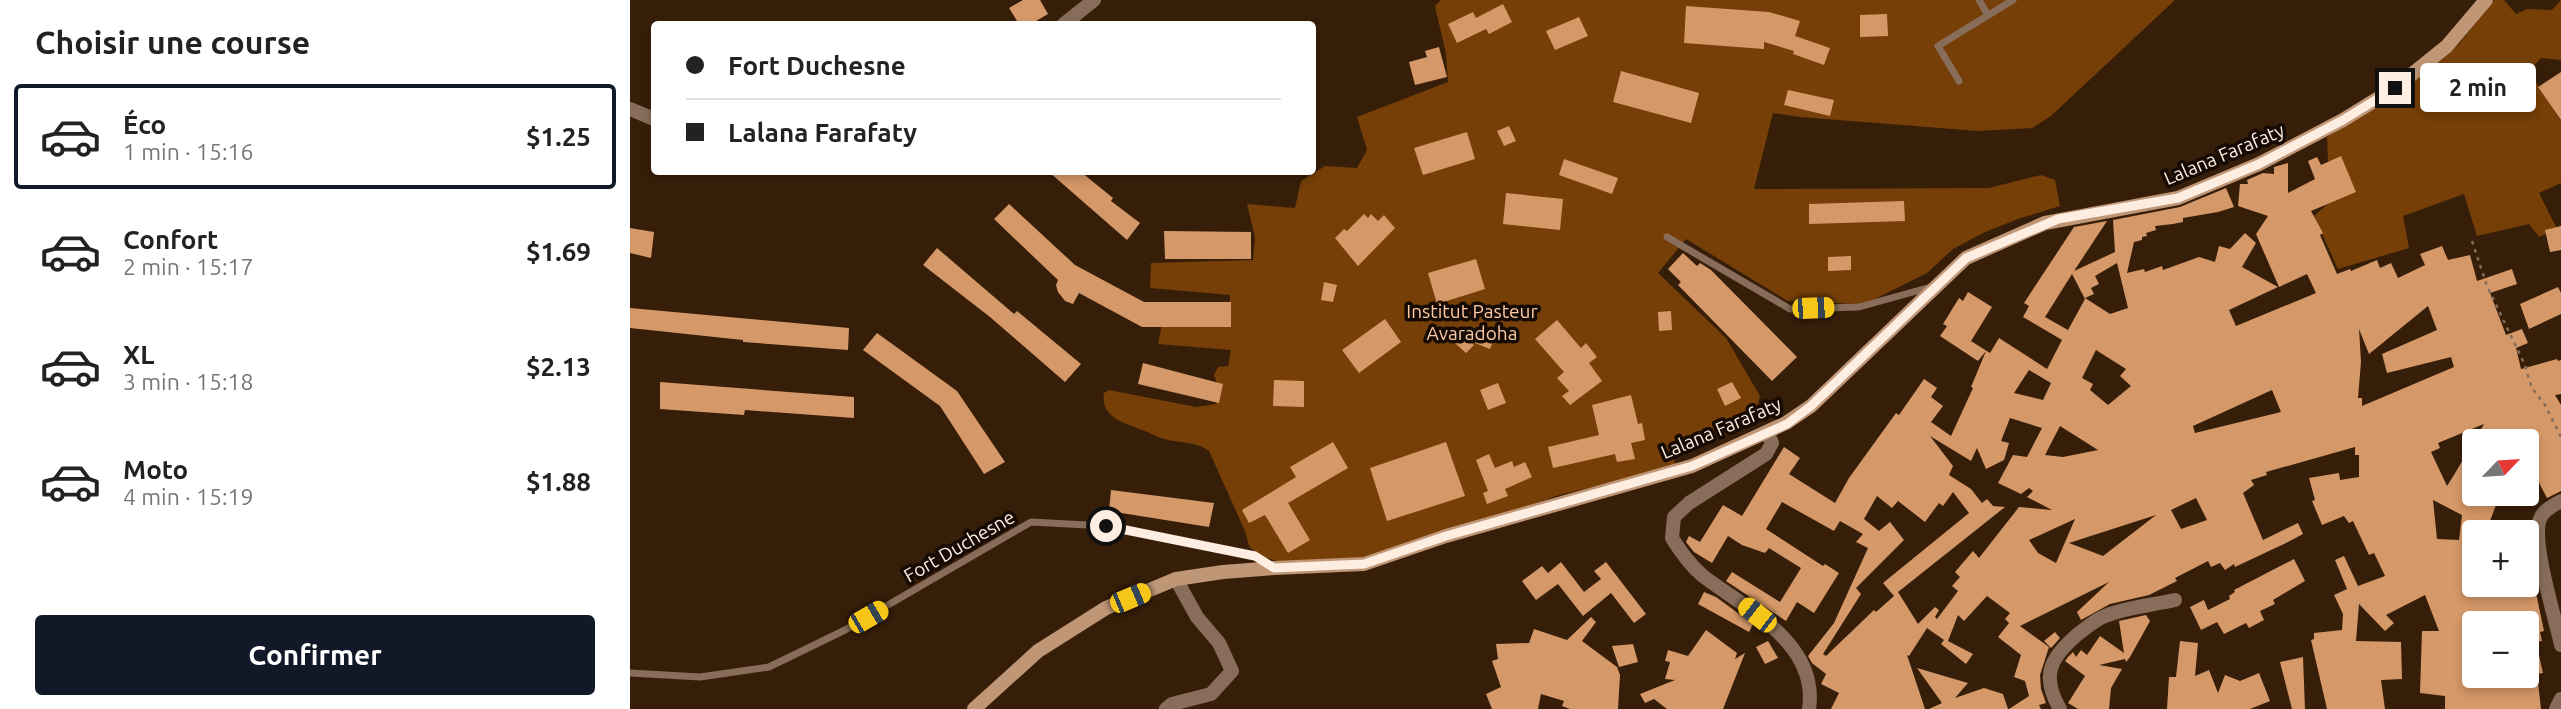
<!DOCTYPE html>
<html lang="fr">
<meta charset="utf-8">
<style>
:root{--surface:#fff;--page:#f2f2f2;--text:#222;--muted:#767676;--line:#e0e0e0;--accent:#111827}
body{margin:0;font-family:Ubuntu,sans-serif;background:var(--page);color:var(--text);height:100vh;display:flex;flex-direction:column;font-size:26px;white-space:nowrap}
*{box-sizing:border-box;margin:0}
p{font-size:23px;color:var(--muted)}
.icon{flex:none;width:38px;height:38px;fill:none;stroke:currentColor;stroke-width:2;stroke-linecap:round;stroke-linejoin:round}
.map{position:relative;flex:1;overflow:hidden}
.details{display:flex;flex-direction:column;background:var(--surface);width:630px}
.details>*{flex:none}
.top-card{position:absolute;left:21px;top:21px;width:665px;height:154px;border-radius:7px;box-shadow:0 4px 10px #0003;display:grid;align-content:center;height:154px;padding:0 35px;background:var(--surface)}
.needle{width:46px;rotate:65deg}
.fabs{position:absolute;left:1832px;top:429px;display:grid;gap:14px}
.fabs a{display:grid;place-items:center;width:77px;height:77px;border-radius:7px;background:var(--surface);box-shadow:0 4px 10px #0003;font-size:35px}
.end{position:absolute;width:32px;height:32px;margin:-16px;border:9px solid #feede1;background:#111;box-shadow:0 0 0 4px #111}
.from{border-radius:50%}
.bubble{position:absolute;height:49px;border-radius:7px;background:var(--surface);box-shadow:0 4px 10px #0003;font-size:23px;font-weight:700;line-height:49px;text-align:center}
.car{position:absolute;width:21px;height:42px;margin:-21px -10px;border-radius:9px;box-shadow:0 0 5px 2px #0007;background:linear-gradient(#f5c518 24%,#345 0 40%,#f5c518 0 76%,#345 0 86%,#f5c518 0)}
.top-card b{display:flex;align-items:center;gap:24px;height:66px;font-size:26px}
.top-card b+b{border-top:2px solid var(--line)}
.top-card i{width:18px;height:18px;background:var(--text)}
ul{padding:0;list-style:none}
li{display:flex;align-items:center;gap:21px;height:105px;margin:0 14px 10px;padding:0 21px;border:4px solid transparent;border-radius:7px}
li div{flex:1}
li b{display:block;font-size:26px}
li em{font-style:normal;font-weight:700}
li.selected{border-color:var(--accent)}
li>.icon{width:63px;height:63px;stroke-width:1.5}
h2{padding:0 35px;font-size:32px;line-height:84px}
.action{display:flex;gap:14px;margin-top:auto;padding:14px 35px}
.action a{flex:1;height:80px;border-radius:7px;background:var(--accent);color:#fff;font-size:28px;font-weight:700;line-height:80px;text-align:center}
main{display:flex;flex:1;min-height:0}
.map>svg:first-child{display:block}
.forest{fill:#753f07}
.building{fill:#d59868;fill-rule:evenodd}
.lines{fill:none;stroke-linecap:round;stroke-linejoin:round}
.path{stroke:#836d5b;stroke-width:2.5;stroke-dasharray:3.5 5;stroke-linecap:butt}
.service{stroke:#876d5a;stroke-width:7}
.minor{stroke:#876d5a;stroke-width:14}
.tertiary{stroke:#876d5a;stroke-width:14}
.secondary{stroke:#bf9676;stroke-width:14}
.route{stroke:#feede1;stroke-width:9}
.labels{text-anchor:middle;stroke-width:7;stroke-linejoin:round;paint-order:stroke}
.street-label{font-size:19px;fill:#feede1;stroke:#160b04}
.park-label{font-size:19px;fill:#fdcba5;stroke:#160b04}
</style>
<main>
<section class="details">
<h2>Choisir une course</h2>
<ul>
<li class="selected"><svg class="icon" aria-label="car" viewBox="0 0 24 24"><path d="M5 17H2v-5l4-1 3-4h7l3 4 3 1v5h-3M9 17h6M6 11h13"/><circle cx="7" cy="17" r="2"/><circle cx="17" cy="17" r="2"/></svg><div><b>Éco</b><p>1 min · 15:16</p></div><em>$1.25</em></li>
<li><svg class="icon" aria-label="car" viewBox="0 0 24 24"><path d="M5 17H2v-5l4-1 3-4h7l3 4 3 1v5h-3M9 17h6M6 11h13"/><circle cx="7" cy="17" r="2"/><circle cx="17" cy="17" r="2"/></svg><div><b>Confort</b><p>2 min · 15:17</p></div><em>$1.69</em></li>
<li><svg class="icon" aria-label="car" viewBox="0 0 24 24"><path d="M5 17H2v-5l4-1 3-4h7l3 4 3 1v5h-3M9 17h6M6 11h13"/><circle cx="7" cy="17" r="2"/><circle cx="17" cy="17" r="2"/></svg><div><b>XL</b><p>3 min · 15:18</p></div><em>$2.13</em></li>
<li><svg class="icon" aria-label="car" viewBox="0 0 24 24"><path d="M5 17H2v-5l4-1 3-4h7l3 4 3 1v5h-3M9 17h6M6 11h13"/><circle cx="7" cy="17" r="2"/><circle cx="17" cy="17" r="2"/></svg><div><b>Moto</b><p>4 min · 15:19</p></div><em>$1.88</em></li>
</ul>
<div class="action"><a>Confirmer</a></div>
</section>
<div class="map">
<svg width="1931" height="709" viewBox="0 0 1931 709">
<rect width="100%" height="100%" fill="#371e09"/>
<path class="forest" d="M811 0H1545L1421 116 1402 128 1348 131 1170 117 1143 113 1124 189 1359 188 1411 175 1425 180 1430 206 1388 219 1355 232 1323 249 1297 273 1243 300 1227 304 1158 301 1056 239 1028 273 1096 338 1130 396 1126 412 1099 434 1049 452 1041 449 1046 467 929 495 847 524 727 559 651 562 629 556 619 546 615 531 579 451C568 442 552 443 538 440 529 438 521 433 512 430 495 423 470 418 474 393L479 390 566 407 586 404 588 387 584 375 588 367 598 366 601 350 528 344 533 319 599 321 600 295 520 288 521 263 623 260 625 237 617 204 665 208 671 181 695 166 727 168 737 150 727 117 818 82 816 54 805 6Z
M1864 0H1874L1886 14 1897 9 1922 10 1931 0V60L1911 58 1899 71 1931 121V183L1909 193 1927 229 1909 237 1899 224 1847 236 1834 194 1773 216 1779 248 1708 269 1684 216 1708 195 1718 178 1698 161 1697 137 1791 75 1829 44Z"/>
<path class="building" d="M393 0H410L418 14 401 24H389L379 8Z
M873 4 882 22 859 34 856 29 827 43 818 24 843 12 846 18Z
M1056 6 1139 12 1170 21 1165 36 1200 48 1194 65 1163 54 1164 51 1134 42V49L1054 43Z
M1257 14 1258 36 1230 37V15Z
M949 17 958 36 925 50 916 31Z
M809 47 817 77 785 85 779 62 797 57 795 51Z
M991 71 1069 93 1061 123 983 102Z
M1931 72V120L1908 87Z
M1158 90 1204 100 1200 116 1154 105Z
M879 126 886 141 874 146 867 131Z
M837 132 845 159 793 175 784 148Z
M1711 156 1726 192 1681 211 1693 233 1690 235 1707 274 1720 269 1721 271 1747 260 1750 268 1761 263 1768 278 1795 265 1790 254 1812 246 1818 260 1840 255 1847 281 1882 269 1887 284 1860 293 1876 335 1892 329 1898 343 1886 348 1891 369 1927 359 1928 361 1931 360V394L1925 395 1931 405V491L1917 498 1906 477 1897 494V441H1844V494H1870L1860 521 1872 520 1896 526V532H1844V542L1838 543 1835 566H1837L1836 577 1844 576V584H1893L1894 590 1905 588 1914 631 1910 632 1912 641 1906 642 1913 673 1907 674 1911 709H1815V696L1790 693 1792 631H1809L1795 595 1756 615 1764 623 1755 631 1729 604 1726 641 1771 642 1772 679 1751 680 1755 709H1697L1681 640 1684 639V633L1712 630 1713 614 1704 595 1717 589 1705 560 1714 556 1728 586 1755 576 1744 553 1739 555 1723 521 1719 523 1714 516 1692 525 1682 501 1685 500 1679 478 1709 473 1710 480 1729 477V455H1725V447L1636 472 1637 475 1621 480 1624 485 1613 493 1633 540 1668 523 1673 534 1656 543 1605 567 1604 564 1595 570 1590 563 1581 567 1578 561 1545 578 1547 581 1519 595 1480 604 1451 620 1447 612 1479 582 1390 626 1419 647 1410 675 1411 689 1416 703 1409 705 1411 709H1379L1399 696 1395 681 1384 677 1391 655 1368 637 1379 623 1375 619 1380 613 1357 596 1334 621 1328 615 1318 641 1343 654 1336 664 1311 644 1314 640 1297 628 1279 656 1277 655 1295 709H1201L1209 693 1191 684 1196 674 1182 663 1178 656 1204 623 1238 548 1226 542 1233 534 1210 521 1204 531 1152 502 1136 529 1193 566 1195 564 1209 573 1184 613 1167 602 1156 621 1096 581 1102 572 1150 602 1171 568 1139 548 1135 553 1112 545 1098 536 1082 563 1064 552 1056 542 1059 536 1070 542 1093 505 1112 516 1154 447 1170 458 1159 474 1205 503 1219 478 1266 413 1269 415 1294 379 1307 388 1301 397 1313 406 1301 422 1321 436 1343 388 1341 387 1356 351 1348 361 1310 336 1317 326 1313 324 1329 298 1333 301 1338 292 1362 307 1341 341 1360 353 1369 338 1417 369 1432 340 1393 317 1399 306 1394 303 1444 227 1477 221 1444 271 1485 252 1483 220 1550 207 1596 188 1604 207 1588 212 1553 218V222L1543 224 1525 226 1526 230 1516 233 1517 236 1512 237V240L1504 242 1497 273 1514 269 1515 272 1532 266 1533 270 1569 257 1585 262 1589 246 1600 249 1615 233 1626 243 1612 267 1648 287 1599 310 1606 326 1686 293 1677 274 1649 287 1626 234 1638 216 1608 206 1610 184H1618L1617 180 1633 173 1644 174V167L1658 163V193L1685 179 1678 161 1687 157 1691 165ZM1487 263 1498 308 1480 314 1455 298 1464 294 1461 288 1469 284 1465 276ZM1442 274 1455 299 1438 330 1415 317ZM1798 306 1807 330 1752 354 1757 373 1821 357 1824 367 1732 406V398H1728L1731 362 1729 329 1739 354ZM1466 350 1496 369 1490 376 1501 386 1478 405 1460 390 1463 384 1452 378ZM1399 370 1421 383 1413 400 1384 393ZM1642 390 1651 412 1565 433 1563 426ZM1380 418 1412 428 1397 457 1383 455 1368 483 1391 494 1399 488 1403 491 1397 497 1422 510 1389 507 1349 558 1343 551 1325 572 1330 577 1322 586 1328 591 1307 619 1305 617 1309 610 1305 607 1288 624 1268 592 1375 507 1363 506 1357 499 1352 503 1341 489 1319 475 1323 466 1300 436 1341 461 1347 448 1356 469 1374 460 1379 443 1371 441ZM1854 424 1824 475 1817 486 1801 452 1810 448 1808 443ZM1430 426 1468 450 1433 457 1415 455ZM1323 492 1339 513 1253 583 1264 596 1246 612 1244 610 1196 656 1193 654 1231 594 1226 588 1274 540 1260 522 1249 531 1234 519 1247 496 1262 508 1268 501 1295 522 1309 503 1313 506ZM1566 498 1577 520 1551 529 1541 510ZM1803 500 1832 515 1829 540 1807 539ZM1526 515 1473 556 1439 543ZM1445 519 1426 563 1408 553 1399 540ZM1844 623H1897V676H1844Z
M934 159 988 178 982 194 929 175Z
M419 172H451L483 198 481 201 510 223 497 240Z
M876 193 933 199 930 230 873 224Z
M1274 201 1275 221 1179 224V204Z
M379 204 445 265 514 302H601V327H512L449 293 443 304 435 301 428 292 426 285 428 280 364 219Z
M734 214 738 218 741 214 748 221 754 215 765 228 728 266 705 238 714 229 717 231Z
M1931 226V250L1920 252 1915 230Z
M0 228 24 232 21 258 0 253Z
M534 231 621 232V259H535Z
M307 248 384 314 387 311 451 364 435 382 360 317 293 265Z
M1053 253 1067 266 1070 263 1081 270 1167 357 1142 381 1048 285 1051 282 1038 269Z
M1221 256V270L1198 271V257Z
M846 259 855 289 807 304 798 273Z
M694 282 707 285 703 302 691 300Z
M1928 287 1931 293V314L1899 329 1890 304Z
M0 308 219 328 218 350 113 342V340L0 328Z
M1041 311 1042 330 1029 331 1028 312Z
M755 319 771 342 729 373 712 350Z
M927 320 951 348 956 343 967 357 959 363 972 381 940 405 932 396 939 391 927 378 934 372 905 339Z
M823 327 844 345 836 353 816 335Z
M850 330 865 337 860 349 845 343Z
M247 333 327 391 375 462 354 474 310 406 233 350Z
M513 363 593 384 589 403 508 384Z
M644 380 674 381V407L643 406Z
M30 382 224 397V418L115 410 114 415 30 409Z
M1102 382 1111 398 1095 406 1087 389Z
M868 383 876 403 858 410 850 390Z
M1001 395 1008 424 1012 423 1015 440 1001 443 1005 459 987 462 985 454 923 468 918 447 969 435 962 405Z
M703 442 718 468 658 503 680 540 658 553 635 515 619 523 612 510 666 477 660 467Z
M816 442 835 496 757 521 740 468Z
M859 454 865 468 882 461 884 467 895 462 902 477 875 489 878 496 857 504 853 493 858 491 846 460Z
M481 490 584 503 579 527 479 511Z
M1664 559 1675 581 1643 600 1645 604 1630 611 1634 620 1619 628 1616 623 1594 634 1587 622 1571 630 1560 607 1574 600 1578 610 1600 599 1599 596 1605 592 1604 590Z
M931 562 954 592 971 579 964 571 976 562 1016 614 1004 623 981 593 953 616 928 584 906 600 892 581 912 566 918 573Z
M1074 592 1086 597 1123 624 1119 632 1068 604Z
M1516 615 1520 621 1500 657 1496 662 1495 659 1469 665 1492 669 1481 688 1479 709H1448L1438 703 1455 676 1435 661 1438 657 1443 652 1446 657 1451 650 1457 655 1470 636 1494 653 1489 621Z
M961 617 966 622 952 641 987 667 990 675 988 709H940L932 706 934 701 911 694 908 709H862L856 694 871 687 862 661 868 659 866 644 899 643 904 629 937 640Z
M1076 630 1107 653 1105 659 1115 653 1093 709H1037L1024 699 1015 703 1010 694 1045 680 1035 679 1040 662 1035 661 1038 650 1058 656Z
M1425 632 1430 638 1421 648 1414 641Z
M1138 641 1148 658 1135 664 1126 647Z
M1550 641 1568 643 1565 676 1579 670 1588 693 1595 675 1610 681 1629 673 1640 701 1620 709H1537L1539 677H1546Z
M1003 644 1008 662 989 667 982 646Z
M1673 657 1675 709H1662L1650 662Z
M1287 668 1338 683 1325 698 1354 688 1373 694 1378 709H1299L1312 703Z"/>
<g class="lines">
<path class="path" d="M1842 241 1857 286 1894 363 1902 388 1915 405 1931 437"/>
<path class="service" d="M1349 0 1358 15
M1329 81 1308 46 1383 0
M1037 237 1160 309 1229 307 1301 287
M0 673 70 677 139 667 215 630 401 522 476 526 625 556 641 566"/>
<path class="minor" d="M1137 432 1142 443 1136 454 1059 503 1044 517 1042 538C1050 551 1061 566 1073 576 1116 609 1189 643 1179 709
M536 709 542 704 581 694 602 671 589 643 567 617 546 579
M1430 709C1410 675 1421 657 1448 634 1457 627 1465 620 1475 616 1497 607 1523 605 1545 600"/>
<path class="tertiary" d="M434 24 464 0
M0 109 24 119
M1931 501C1924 505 1913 510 1910 519 1901 541 1925 617 1931 645
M1926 709 1931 699"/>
<path class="secondary" d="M344 709 408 651 476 608 546 579 593 572 644 568 734 564 816 536 1062 466 1156 423 1181 406 1336 258 1415 223 1548 198 1629 164 1713 120 1765 88 1817 46 1856 0"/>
</g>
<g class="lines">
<path class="route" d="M476 526 625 556 644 568 734 564 816 536 1062 466 1157 424 1181 406 1336 258 1428 219 1548 198 1629 164 1713 120 1765 88"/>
</g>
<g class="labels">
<g class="street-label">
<text transform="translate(1594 154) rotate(-23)" y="7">Lalana Farafaty</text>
<text transform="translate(1091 428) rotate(-23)" y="7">Lalana Farafaty</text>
<text transform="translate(329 546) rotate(-30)" y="7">Fort Duchesne</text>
</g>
<g class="park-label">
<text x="842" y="318">Institut Pasteur<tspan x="842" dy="22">Avaradoha</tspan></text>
</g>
</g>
</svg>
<div class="fabs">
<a><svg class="needle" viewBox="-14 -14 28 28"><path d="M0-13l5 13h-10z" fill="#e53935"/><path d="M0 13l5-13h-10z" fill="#767676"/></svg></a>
<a>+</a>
<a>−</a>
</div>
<i class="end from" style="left:476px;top:526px"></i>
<i class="end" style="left:1765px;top:88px"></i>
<div class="bubble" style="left:1790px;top:63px;width:116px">2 min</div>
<i class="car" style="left:1183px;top:308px;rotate:88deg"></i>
<i class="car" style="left:500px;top:598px;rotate:67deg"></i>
<i class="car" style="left:1127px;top:615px;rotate:308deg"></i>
<i class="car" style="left:238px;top:617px;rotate:60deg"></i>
<div class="top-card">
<b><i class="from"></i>Fort Duchesne</b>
<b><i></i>Lalana Farafaty</b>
</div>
</div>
</main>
